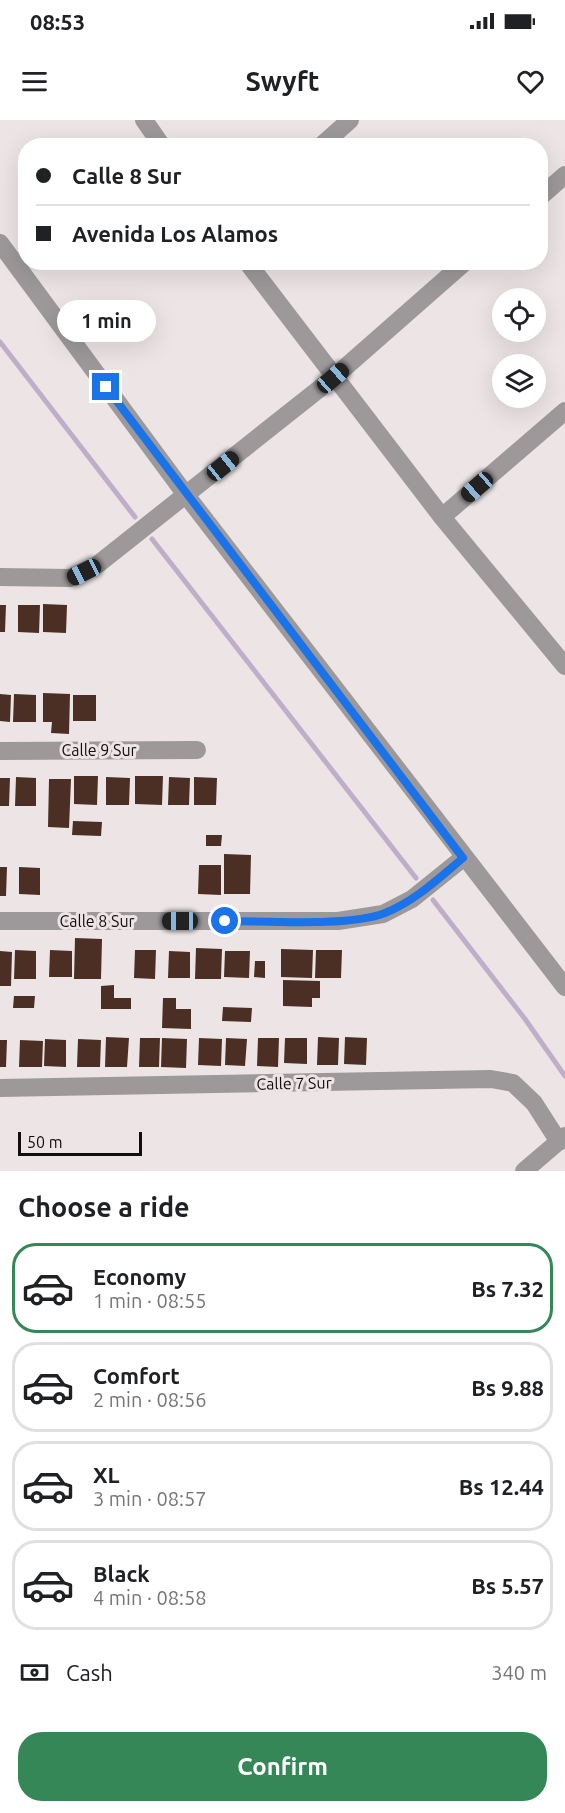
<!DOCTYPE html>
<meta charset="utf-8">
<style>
:root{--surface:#fff;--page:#f6f6f6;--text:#202124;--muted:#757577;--line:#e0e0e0;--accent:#358758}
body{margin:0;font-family:Ubuntu,sans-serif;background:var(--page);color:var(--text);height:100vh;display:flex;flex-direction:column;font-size:22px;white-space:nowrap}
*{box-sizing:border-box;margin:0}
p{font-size:20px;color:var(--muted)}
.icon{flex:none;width:33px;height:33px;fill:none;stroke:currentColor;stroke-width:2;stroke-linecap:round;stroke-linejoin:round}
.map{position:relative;height:1051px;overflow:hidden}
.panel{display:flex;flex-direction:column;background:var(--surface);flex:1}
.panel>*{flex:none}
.top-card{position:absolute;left:18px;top:18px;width:530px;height:132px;border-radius:24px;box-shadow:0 6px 24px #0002;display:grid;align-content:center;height:132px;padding:0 18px;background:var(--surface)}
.controls{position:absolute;left:492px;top:168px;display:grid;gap:12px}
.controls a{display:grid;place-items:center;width:54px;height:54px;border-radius:50%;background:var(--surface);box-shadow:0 6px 24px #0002;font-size:30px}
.scale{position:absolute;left:18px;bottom:15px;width:124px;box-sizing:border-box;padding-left:6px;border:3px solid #100e0e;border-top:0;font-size:16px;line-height:21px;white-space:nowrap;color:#100e0e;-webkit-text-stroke:4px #ede5e5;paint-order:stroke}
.end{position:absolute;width:27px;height:27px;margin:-14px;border:8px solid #1a73e8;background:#fff;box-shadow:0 0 0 3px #fff}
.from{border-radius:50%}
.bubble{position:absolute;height:42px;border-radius:21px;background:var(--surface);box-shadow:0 6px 24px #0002;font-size:20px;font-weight:700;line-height:42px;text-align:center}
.car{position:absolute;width:18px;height:36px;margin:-18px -9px;border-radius:8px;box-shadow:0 0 4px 2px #0007;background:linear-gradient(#222 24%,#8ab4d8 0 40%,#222 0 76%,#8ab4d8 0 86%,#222 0)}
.top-card b{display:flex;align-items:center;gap:21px;height:57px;font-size:22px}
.top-card b+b{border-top:2px solid var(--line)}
.top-card i{width:15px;height:15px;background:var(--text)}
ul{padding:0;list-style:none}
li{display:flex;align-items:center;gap:18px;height:90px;margin:0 12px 9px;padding:0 6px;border:3px solid var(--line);border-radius:24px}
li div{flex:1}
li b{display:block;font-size:22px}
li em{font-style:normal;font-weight:700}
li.selected{border-color:var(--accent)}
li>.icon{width:54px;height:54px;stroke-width:1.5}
h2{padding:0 18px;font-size:27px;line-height:72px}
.pay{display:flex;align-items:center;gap:15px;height:66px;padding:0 18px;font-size:22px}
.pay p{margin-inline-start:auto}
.button{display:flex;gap:12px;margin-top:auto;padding:12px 18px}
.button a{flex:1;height:69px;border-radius:24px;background:var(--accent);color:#fff;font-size:24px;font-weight:700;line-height:69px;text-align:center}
.status{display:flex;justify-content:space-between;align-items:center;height:42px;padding:0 30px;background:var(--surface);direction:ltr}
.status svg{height:16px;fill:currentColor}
header{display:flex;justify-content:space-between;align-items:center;height:78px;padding:0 18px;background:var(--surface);font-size:27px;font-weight:700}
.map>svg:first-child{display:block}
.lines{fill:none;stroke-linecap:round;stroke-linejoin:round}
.stream{stroke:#c0adc9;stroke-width:5}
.building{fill:#4b2f24}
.street{stroke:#9d999b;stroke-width:18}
.route{stroke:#1a73e8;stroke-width:8}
.labels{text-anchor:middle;stroke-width:6;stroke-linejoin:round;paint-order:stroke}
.street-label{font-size:16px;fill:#100e0e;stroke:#ede5e5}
</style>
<div class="status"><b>08:53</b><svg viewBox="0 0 49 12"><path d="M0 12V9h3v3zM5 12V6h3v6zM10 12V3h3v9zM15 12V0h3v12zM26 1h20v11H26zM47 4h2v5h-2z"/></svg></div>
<header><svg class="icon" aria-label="menu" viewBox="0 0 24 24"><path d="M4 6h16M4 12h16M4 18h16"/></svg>Swyft<svg class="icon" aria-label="heart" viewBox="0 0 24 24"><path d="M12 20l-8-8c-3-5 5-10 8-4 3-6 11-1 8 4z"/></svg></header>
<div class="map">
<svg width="565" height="1051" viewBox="0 0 565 1051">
<rect width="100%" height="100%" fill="#ede5e5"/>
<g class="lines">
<path class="stream" d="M0 222 135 397
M152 419 416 758
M433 780 525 899 565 956"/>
</g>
<path class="building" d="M43 484 67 485 66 513 43 512Z
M0 485H6L5 512H0Z
M18 485H40L39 513 18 512Z
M43 573 70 574 69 614 51 613 52 602H43Z
M0 574 11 575 10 602 0 601Z
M14 574 36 575V602H13Z
M73 575H96V601H73Z
M74 656H98L97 685 74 684Z
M135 656H163L162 685 135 684Z
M16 657 36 658V686H15Z
M106 657 130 658 129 685H106Z
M169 657 190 658 189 685H168Z
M194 657 217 658 216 685H194Z
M0 658H10L9 686H0Z
M49 659H71L69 708 48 707Z
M73 701 102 702 101 716 72 715Z
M206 715H222L221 726H206Z
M224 734 251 735 250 774H224Z
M199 745H221V775L198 774Z
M0 747H7L6 776H0Z
M19 747 40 748V775L19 774Z
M75 818 102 819 101 859H74Z
M196 828 222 829 221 859H195Z
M281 829 313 830 312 858 281 857Z
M15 830 36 831V859H14Z
M50 830 72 831V857H49Z
M135 830H156L155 859 134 858Z
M316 830H342L341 858H315Z
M0 831 12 832 11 866H0Z
M169 831 190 832V858H168Z
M225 831H250L249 858 224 857Z
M255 841H265V858L254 857Z
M283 860 320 861V878H312V887L283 886Z
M114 865V878H131V889H101V866Z
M14 876H35L34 888H13Z
M163 878H176V889H191V909L162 908Z
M223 887 252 888 251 902 222 901Z
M106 917 129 918 127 947H105Z
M318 917 339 918 338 945H317Z
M345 917 367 918 366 945 344 944Z
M140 918H160L159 947H139Z
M162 918 187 919 186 948 161 947Z
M199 918 222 919 221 946 198 945Z
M226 918 247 919 245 946 225 945Z
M258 918H279L278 947 257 946Z
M285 918H307V944L284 943Z
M45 919 66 920V947L44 946Z
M78 919 101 920 100 947H77Z
M0 920H7L6 947H0Z
M20 920 43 921 42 947H19Z"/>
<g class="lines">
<path class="street" d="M144 0 162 26
M321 26 350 0
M540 77 565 55
M0 123 186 375 565 867
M247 142 442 397 565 546
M442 397 565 291
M0 457 70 458 97 445 333 258 465 142
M0 631 197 630
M0 801H338L383 794 412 779 463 738
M0 968 491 959 513 963 534 983 559 1022
M524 1051 565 1016"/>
</g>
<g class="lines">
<path class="route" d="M106 267 463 738C439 758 415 781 385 793 349 807 266 801 225 801"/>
</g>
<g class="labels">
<g class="street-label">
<text x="99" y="636">Calle 9 Sur</text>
<text x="97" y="807">Calle 8 Sur</text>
<text transform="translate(294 963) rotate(-1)" y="6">Calle 7 Sur</text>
</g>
</g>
</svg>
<div class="controls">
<a><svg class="icon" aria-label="locate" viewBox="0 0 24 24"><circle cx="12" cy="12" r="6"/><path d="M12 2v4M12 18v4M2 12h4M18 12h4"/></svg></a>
<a><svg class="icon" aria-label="layers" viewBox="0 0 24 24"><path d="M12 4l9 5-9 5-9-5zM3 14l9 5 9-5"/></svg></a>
</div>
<div class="scale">50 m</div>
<i class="end from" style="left:225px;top:801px"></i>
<i class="end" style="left:106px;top:267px"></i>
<div class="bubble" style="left:57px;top:180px;width:99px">1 min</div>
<i class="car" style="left:333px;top:258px;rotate:49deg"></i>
<i class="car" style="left:223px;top:346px;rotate:51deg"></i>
<i class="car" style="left:477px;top:367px;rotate:229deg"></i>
<i class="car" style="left:84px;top:452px;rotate:243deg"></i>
<i class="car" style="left:180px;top:801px;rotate:270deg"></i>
<div class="top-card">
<b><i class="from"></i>Calle 8 Sur</b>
<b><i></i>Avenida Los Alamos</b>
</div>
</div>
<section class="panel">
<h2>Choose a ride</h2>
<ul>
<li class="selected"><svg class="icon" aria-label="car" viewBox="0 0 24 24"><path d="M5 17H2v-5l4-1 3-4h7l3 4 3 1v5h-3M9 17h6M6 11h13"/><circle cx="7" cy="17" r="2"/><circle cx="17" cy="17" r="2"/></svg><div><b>Economy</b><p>1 min · 08:55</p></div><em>Bs 7.32</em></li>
<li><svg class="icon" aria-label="car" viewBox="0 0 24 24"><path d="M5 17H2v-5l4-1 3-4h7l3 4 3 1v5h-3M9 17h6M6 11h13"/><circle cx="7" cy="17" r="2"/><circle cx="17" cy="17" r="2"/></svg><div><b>Comfort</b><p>2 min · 08:56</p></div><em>Bs 9.88</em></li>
<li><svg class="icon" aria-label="car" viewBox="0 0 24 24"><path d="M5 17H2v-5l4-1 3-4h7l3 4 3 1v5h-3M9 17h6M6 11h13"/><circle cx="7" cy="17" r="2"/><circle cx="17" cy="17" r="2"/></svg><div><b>XL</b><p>3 min · 08:57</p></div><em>Bs 12.44</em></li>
<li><svg class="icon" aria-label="car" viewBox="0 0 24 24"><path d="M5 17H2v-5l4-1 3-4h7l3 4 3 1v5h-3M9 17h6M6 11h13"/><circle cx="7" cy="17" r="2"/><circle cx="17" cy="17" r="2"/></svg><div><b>Black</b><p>4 min · 08:58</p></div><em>Bs 5.57</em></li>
</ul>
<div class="pay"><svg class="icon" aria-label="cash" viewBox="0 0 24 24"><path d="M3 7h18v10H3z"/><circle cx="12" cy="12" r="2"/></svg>Cash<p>340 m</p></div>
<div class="button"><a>Confirm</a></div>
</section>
